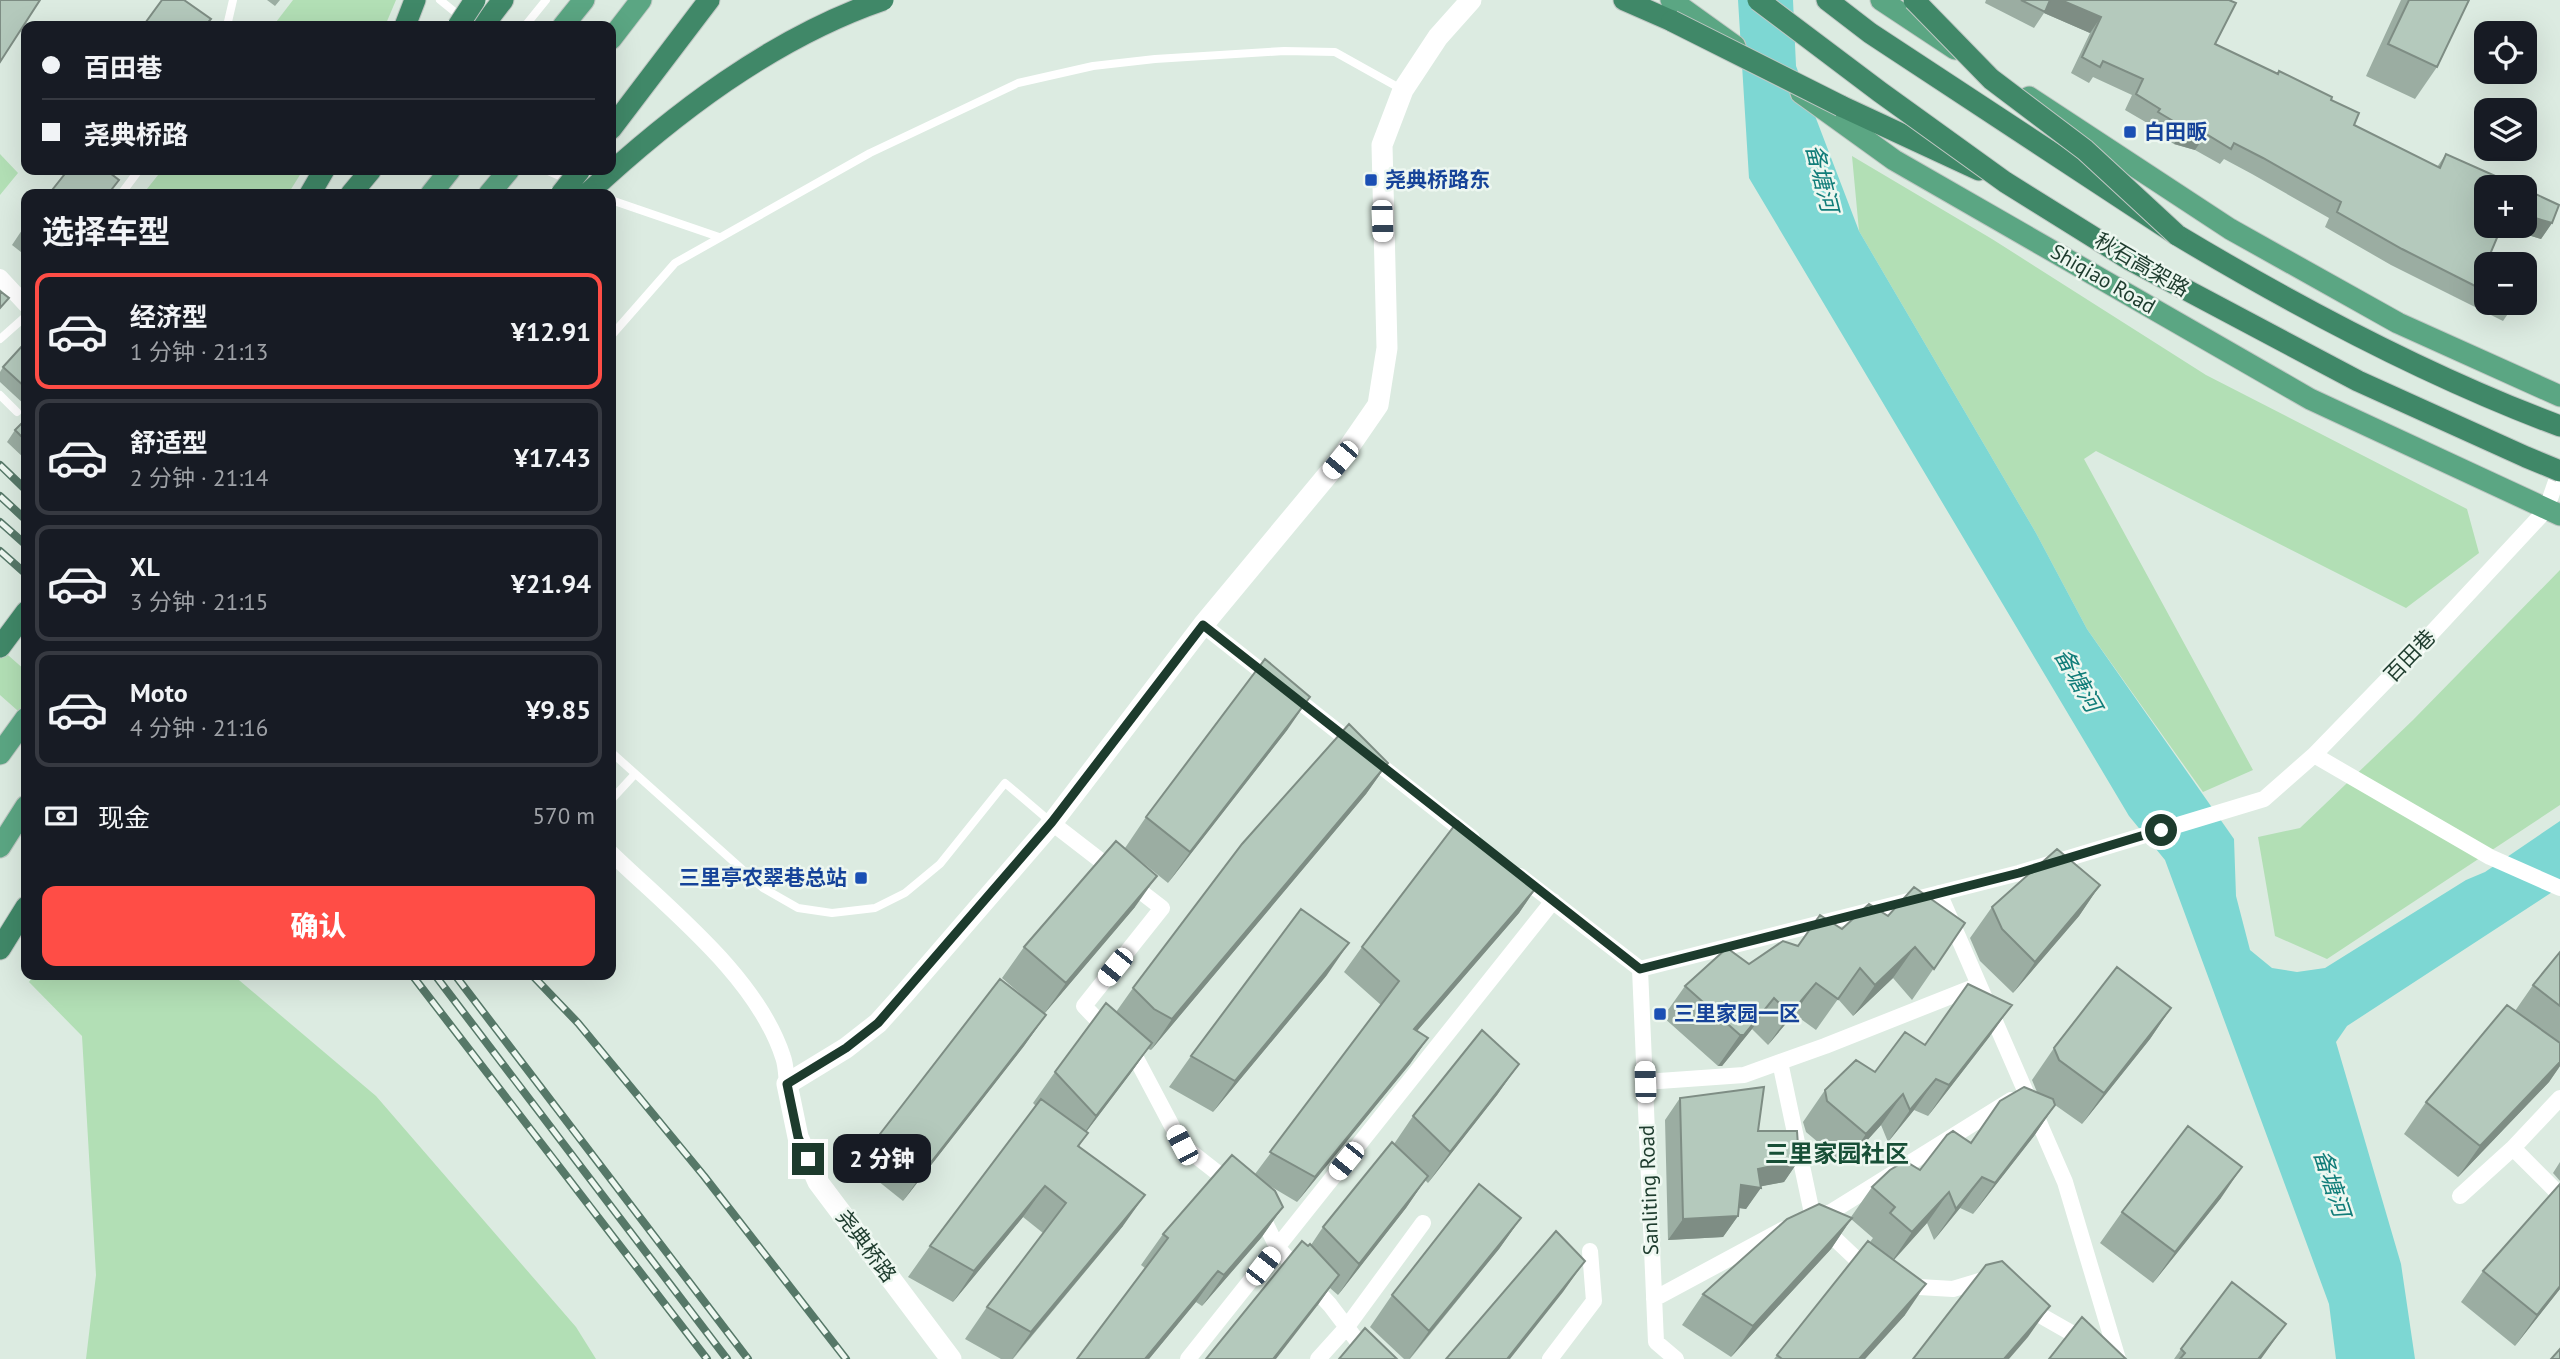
<!DOCTYPE html>
<html lang="zh">
<meta charset="utf-8">
<style>
:root{--surface:#171b24;--page:#20242c;--text:#f1f3f6;--muted:#9ea1a6;--line:#363941;--accent:#ff4d46}
body{margin:0;font-family:"PT Sans","Noto Sans SC",sans-serif;background:var(--page);color:var(--text);height:100vh;display:flex;flex-direction:column;font-size:26px;white-space:nowrap}
*{box-sizing:border-box;margin:0}
p{font-size:23px;color:var(--muted)}
.icon{flex:none;width:38px;height:38px;fill:none;stroke:currentColor;stroke-width:2;stroke-linecap:round;stroke-linejoin:round}
.map{position:relative;flex:1;overflow:hidden}
.sheet{position:absolute;left:21px;top:189px;width:595px;height:791px;display:flex;flex-direction:column;background:var(--surface);border-radius:14px;box-shadow:0 7px 28px #0002}
.sheet>*{flex:none}
.hud{position:absolute;left:21px;top:21px;width:595px;height:154px;border-radius:14px;box-shadow:0 7px 28px #0002;display:grid;align-content:center;height:154px;padding:0 21px;background:var(--surface)}
.buttons{position:absolute;left:2474px;top:21px;display:grid;gap:14px}
.buttons a{display:grid;place-items:center;width:63px;height:63px;border-radius:14px;background:var(--surface);box-shadow:0 7px 28px #0002;font-size:35px}
.end{position:absolute;width:32px;height:32px;margin:-16px;border:9px solid #1d3b2d;background:#fff;box-shadow:0 0 0 4px #fff}
.from{border-radius:50%}
.bubble{position:absolute;height:49px;border-radius:14px;background:var(--surface);box-shadow:0 7px 28px #0002;font-size:23px;font-weight:800;line-height:49px;text-align:center}
.car{position:absolute;width:21px;height:42px;margin:-21px -10px;border-radius:9px;box-shadow:0 0 5px 2px #0007;background:linear-gradient(#fff 24%,#345 0 40%,#fff 0 76%,#345 0 86%,#fff 0)}
.hud b{display:flex;align-items:center;gap:24px;height:66px;font-size:26px}
.hud b+b{border-top:2px solid var(--line)}
.hud i{width:18px;height:18px;background:var(--text)}
ul{padding:0;list-style:none}
li{display:flex;align-items:center;gap:21px;height:116px;margin:0 14px 10px;padding:0 7px;border:4px solid var(--line);border-radius:14px}
li div{flex:1}
li b{display:block;font-size:26px}
li em{font-style:normal;font-weight:800}
li.current{border-color:var(--accent)}
li>.icon{width:63px;height:63px;stroke-width:1.5}
h2{padding:0 21px;font-size:32px;line-height:84px}
.pay{display:flex;align-items:center;gap:18px;height:77px;padding:0 21px;font-size:26px}
.pay p{margin-inline-start:auto}
.cta{display:flex;gap:14px;margin-top:auto;padding:14px 21px}
.cta a{flex:1;height:80px;border-radius:14px;background:var(--accent);color:#fff;font-size:28px;font-weight:800;line-height:80px;text-align:center}
.map>svg:first-child{display:block}
.green{fill:#b2dfb5}
.water{fill:#7dd7d3}
.lines{fill:none;stroke-linecap:round;stroke-linejoin:round}
.primary-casing{stroke:#c0c8c4;stroke-width:23}
.trunk-casing{stroke:#c0c8c4;stroke-width:23}
.service{stroke:#fff;stroke-width:8}
.minor{stroke:#fff;stroke-width:16}
.tertiary{stroke:#fff;stroke-width:21}
.primary{stroke:#5ba683;stroke-width:21}
.trunk{stroke:#408868;stroke-width:21}
.rail-casing{stroke:#567868;stroke-width:8}
.rail{stroke:#edf7f0;stroke-width:5;stroke-dasharray:16;stroke-linecap:butt}
.trunk-bridge-casing{stroke:#c0c8c4;stroke-width:23;stroke-linecap:butt}
.trunk-bridge{stroke:#408868;stroke-width:21}
.wall{fill:#9bada2}
.shaded-wall{fill:#7e8d84}
.building{fill:#b4c9bc;stroke:#7e8d84;stroke-width:2}
.route{stroke:#1d3b2d;stroke-width:9}
.transit-dot{fill:#1a4fb4;stroke:#edf7f0;stroke-width:2.5}
.labels{text-anchor:middle;stroke-width:5;stroke-linejoin:round;paint-order:stroke}
.transit-label{font-size:21px;font-weight:bold;fill:#164399;stroke:#edf7f0;text-anchor:start}
.street-label{font-size:21px;fill:#1d3b2d;stroke:#edf7f0}
.water-label{font-size:23px;font-style:italic;fill:#117d79;stroke:#edf7f0}
.quarter-label{font-size:24px;font-weight:bold;fill:#174f36;stroke:#edf7f0}
</style>
<div class="map">
<svg width="2560" height="1359" viewBox="0 0 2560 1359">
<rect width="100%" height="100%" fill="#dcebe1"/>
<path class="green" d="M293 0H396L385 26H273Z
M0 154 18 173 0 195Z
M1852 156 1992 239 2206 375 2467 509 2479 553 2406 608 2096 451 2084 459 2253 770 2203 792 2087 629 2036 533 1859 231Z
M162 170H303L288 194H143Z
M2560 570V805L2327 959 2275 936 2258 837 2300 828 2413 720Z
M0 648 26 671V718L0 695Z
M34 975H233L376 1096 576 1327 596 1359H86L96 1275 82 1036 29 982Z"/>
<path class="water" d="M1738 0H1793L1796 66 1859 231 2036 533 2087 629 2234 839 2236 896 2250 950 2272 968 2297 972 2325 968 2466 880 2485 872 2560 821V887L2347 1026 2336 1042 2401 1264 2415 1359H2336L2329 1304 2165 860 2129 816 1749 178Z"/>
<g class="lines">
<defs>
<path id="primary" d="M1671 0 1735 46
M1881 0 1955 49
M563 26 584 0
M611 39 641 0
M1801 93 1894 160 2310 399 2560 515
M2029 97 2230 229 2398 323 2560 396
M431 194 450 170
M489 194 509 170
M0 754 26 718
M0 847 26 806"/>
<path id="trunk" d="M1624 0 1672 21
M1827 0 1870 33 2177 235C2297 307 2429 377 2560 426
M405 26 415 0
M483 26 503 0
M1841 106 1979 170
M611 129 709 0
M310 194 324 170
M351 194 371 170
M0 647 26 612
M0 949 26 907"/>
</defs>
<use href="#primary" class="primary-casing"/>
<use href="#trunk" class="trunk-casing"/>
<path class="service" d="M440 0 472 26
M227 26 233 0
M525 26 546 0
M546 170 571 181
M121 194 139 170
M611 200 719 237
M611 336 675 263 870 153 1018 83 1093 66 1155 59 1284 51 1335 52 1403 90
M0 339 26 316
M0 395 17 412
M611 752 763 888 798 908 832 913 875 908 905 893 940 864 1005 783 1052 823
M611 800 635 774"/>
<path class="minor" d="M0 277 26 305
M1203 625 1472 838
M2314 755 2490 857 2560 888
M1052 823 1162 908 1084 1006 1110 1033
M611 853C670 910 757 977 783 1057 786 1065 786 1075 787 1084
M1520 876 1640 969
M1939 893 2065 1182 2118 1359
M1640 969 2019 873 2264 799 2314 755 2415 651 2546 510 2560 470
M1640 969 1656 1342 1676 1359
M1126 1049 1137 1060 1182 1145 1233 1185
M1780 1062 1813 1218 1868 1270
M1645 1082 1744 1075 1825 1046 1979 985
M2513 1148 2560 1195
M2460 1196 2513 1148 2560 1098
M1259 1210 1277 1247 1330 1305 1371 1359
M1815 1218 1831 1212 2011 1100
M1902 1286 1953 1289 1983 1280 1989 1284
M1654 1299 1784 1229
M2026 1307 2089 1343
M1188 1359 1553 901
M1318 1359 1346 1328 1423 1223
M1550 1359 1594 1301 1590 1251"/>
<path class="tertiary" d="M951 1359 818 1182 798 1137 787 1084 846 1048 878 1023 905 993 1052 823 1203 625 1340 460 1378 405 1387 348 1382 145 1403 90 1438 37 1471 0"/>
<use href="#primary" class="primary"/>
<use href="#trunk" class="trunk"/>
<defs>
<path id="rail" d="M0 465 26 490
M0 496 26 520
M0 522 26 545
M0 551 26 574
M412 975 707 1359
M435 975 727 1359
M455 975 748 1359
M532 975 578 1023 704 1176 846 1359"/>
</defs>
<use href="#rail" class="rail-casing"/>
<use href="#rail" class="rail"/>
<defs>
<path id="trunk-bridge" d="M1758 0 1880 92 2005 182 2130 260 2358 381 2526 457 2560 471
M1914 0 1991 79 2085 150 2177 235
M1672 21 1841 106
M458 26 475 0
M561 194 580 170
M587 194C672 115 772 38 883 0"/>
</defs>
<use href="#trunk-bridge" class="trunk-bridge-casing"/>
<use href="#trunk-bridge" class="trunk-bridge"/>
</g>
<path class="wall" d="M267 0H280L275 6Z
M1986 0H2229L2215 44 2277 74 2279 71 2331 100 2354 125 2437 167 2446 154 2552 223 2541 239 2502 227 2488 259 2487 303H2515L2514 305 2503 321 2391 265 2325 227 2329 218 2252 174 2224 159 2220 164 2195 150 2174 144 2147 128 2149 124 2125 110 2132 95 2093 77 2089 83 2071 73 2090 33 2044 13 2034 28 1985 3Z
M2401 0H2469L2437 67 2415 99 2366 76Z
M26 224V256L12 245Z
M26 348V406L0 382V372L3 367Z
M26 419V460L7 442 15 430Z
M1288 729 1168 883 1128 851 1135 907 1044 1014 1046 1015 1024 1046 903 1201 858 1165 880 1134 1038 1009 1002 978 1024 947 1125 848 1146 817Z
M1388 763 1366 794 1151 1050 1148 1049 1130 1074 1086 1132 1079 1147 1123 1226 1013 1359H1001L965 1339 987 1307 1043 1233 1023 1217 953 1302 908 1277 930 1246 1036 1106 1033 1103 1055 1072 1116 1012 1133 988Z
M2100 885 2079 916 2013 993 1980 961 1970 938 1992 907Z
M1536 888 1519 913 1417 1031 1428 1038 1410 1064 1297 1202 1270 1186 1283 1207 1261 1238 1202 1306 1196 1302 1149 1359H1077L1145 1268 1141 1265 1163 1234 1255 1174 1381 1005 1344 972 1362 947Z
M1888 916 1965 923 1912 1000 1893 978 1853 1016 1838 999 1816 1030 1794 1014 1768 1045 1752 1029 1722 1066H1718L1663 1017 1685 986 1798 946 1842 929Z
M2560 952V1066L2549 1082 2458 1177 2404 1134 2426 1102 2515 1011 2533 985Z
M1327 975 1213 1112 1169 1087 1191 1056Z
M2171 1008 2150 1039 2082 1124 2055 1105 2034 1136 1973 1214 1960 1208 1934 1240 1927 1223 1894 1260 1905 1315 1865 1359H1774L1868 1241 1870 1242 1873 1238 1851 1219 1831 1249 1731 1357 1682 1325 1703 1294 1851 1217 1872 1187 1920 1170 1971 1143 2040 1094 2037 1092 2032 1080 2054 1048Z
M1990 1036 1928 1116 1914 1110 1888 1142 1881 1125 1845 1165 1806 1132 1803 1122 1825 1090 1875 1072 1925 1045Z
M1519 1064 1497 1095 1428 1183 1425 1180 1406 1208 1338 1295 1330 1288 1317 1306 1308 1246 1311 1245 1323 1227 1394 1144 1413 1116Z
M1680 1098 1758 1131 1799 1160 1784 1182 1761 1186 1746 1209 1739 1208 1738 1216 1723 1237 1668 1240 1665 1120Z
M2560 1162V1181L2553 1173Z
M2560 1184V1289L2515 1346 2461 1302 2483 1271Z
M2221 1198 2153 1283 2100 1243 2122 1212Z
M1521 1218 1499 1249 1410 1359H1404L1370 1327 1392 1295Z
M2181 1349 2261 1359H2174Z"/>
<path class="shaded-wall" d="M2049 0H2061L2101 17 2090 33 2044 13Z
M2185 128 2206 134 2195 150 2174 144Z
M2525 215 2552 223 2541 239 2498 226H2525Z
M1310 697 1288 729 1168 883 1190 852Z
M1388 763 1366 794 1151 1050 1172 1019Z
M1157 876 1135 907 1044 1014 1066 983Z
M2100 885 2079 916 2013 993 2035 962Z
M1536 888 1519 913 1397 1054 1414 1029Z
M1349 943 1327 975 1213 1112 1235 1081Z
M1915 947 1893 978 1853 1016 1875 985Z
M1816 983 1794 1014 1768 1045 1790 1014Z
M1774 998 1752 1029 1722 1066H1718L1740 1035Z
M2012 1005 1990 1036 1928 1116 1949 1085Z
M2171 1008 2150 1039 2082 1124 2104 1093Z
M1046 1015 1024 1046 903 1201 925 1170Z
M1428 1038 1410 1064 1297 1202 1315 1177Z
M1152 1043 1130 1074 1074 1148 1096 1116Z
M2560 1062V1066L2549 1082 2458 1177 2480 1146Z
M1519 1064 1497 1095 1428 1183 1450 1152Z
M1936 1079 1914 1110 1888 1142 1910 1110Z
M1903 1094 1881 1125 1845 1165 1866 1134Z
M2055 1105 2034 1136 1973 1214 1995 1183Z
M1799 1160 1784 1182 1758 1187 1761 1188 1746 1209 1726 1206 1741 1185 1758 1169Z
M2242 1167 2221 1198 2153 1283 2175 1252Z
M1428 1176 1406 1208 1338 1295 1359 1264Z
M1982 1177 1960 1208 1934 1240 1956 1209Z
M1045 1186 1023 1217 953 1302 974 1271Z
M1949 1192 1927 1223 1890 1264 1912 1232Z
M1145 1195 1123 1226 1012 1359 1031 1332Z
M1283 1207 1261 1238 1202 1306 1224 1275Z
M1738 1216 1723 1237 1668 1240 1683 1219Z
M1521 1218 1499 1249 1409 1359 1429 1331Z
M1852 1218 1831 1249 1731 1357 1753 1326Z
M1585 1261 1563 1292 1510 1359H1507Z
M1218 1271 1196 1302 1149 1359H1145Z
M1339 1275 1317 1306 1276 1359H1273Z
M1926 1284 1905 1315 1865 1359H1859Z
M2560 1286V1289L2515 1346 2537 1315Z
M2050 1306 2028 1337 2009 1359H2004Z
M2286 1324 2261 1359H2258Z"/>
<path class="building" d="M0 0H40L0 62Z
M162 0H184L211 19 205 26H143Z
M2021 0H2050L2045 12Z
M2061 0H2229L2236 3 2215 44 2278 74 2279 71 2332 97 2331 100 2359 113 2354 125 2440 168 2446 154 2520 187H2487V226H2502L2488 259 2500 264H2487V292L2402 249 2337 212 2341 202 2263 158 2234 143 2231 149 2206 134 2185 128 2158 112 2160 109 2136 94 2143 79 2103 61 2100 67 2082 57 2101 17Z
M2409 0H2469L2437 67 2388 44Z
M68 170H106L119 180 108 194H49Z
M2525 189 2559 205 2552 223 2525 215Z
M0 291 9 298 0 308Z
M23 345 26 348V388L3 367Z
M26 419V441L15 430Z
M1265 659 1310 697 1190 852 1146 817Z
M1349 724 1388 763 1172 1019 1154 1009 1133 988 1242 844Z
M1458 821 1536 888 1414 1029 1428 1038 1315 1177 1270 1152 1399 981 1362 947Z
M1116 841 1157 876 1066 983 1024 947Z
M2057 849 2100 885 2035 962 2002 929 1992 907Z
M1914 887 1965 923 1934 969 1915 947 1875 985 1860 968 1838 999 1816 983 1790 1014 1774 998 1744 1035H1740L1685 986 1727 948 1749 964 1783 941 1798 946 1820 915 1842 929 1869 904 1888 916Z
M1301 909 1349 943 1235 1081 1191 1056Z
M2560 952V1006L2533 985Z
M2117 967 2171 1008 2104 1093 2059 1060 2054 1048Z
M1000 979 1046 1015 925 1170 880 1134Z
M1968 984 2012 1005 1949 1085 1936 1079 1910 1110 1903 1094 1866 1134 1827 1101 1825 1090 1856 1060 1875 1072 1905 1032 1925 1045Z
M1106 1003 1152 1043 1096 1116 1055 1072Z
M2507 1005 2560 1043V1062L2480 1146 2426 1102Z
M1482 1030 1519 1064 1450 1152 1413 1116Z
M1764 1087 1758 1131H1797L1799 1160 1758 1169 1761 1188 1741 1185 1738 1216 1683 1219 1680 1098Z
M2024 1087 2053 1099 2055 1105 1995 1183 1982 1177 1956 1209 1949 1192 1912 1232 1890 1213 1895 1207 1872 1187 1890 1170 1905 1161 1920 1170 1947 1135 1953 1131 1971 1143 2000 1101Z
M1041 1099 1088 1133 1078 1146 1145 1195 1031 1332 987 1307 1066 1203 1045 1186 974 1271 930 1246Z
M2188 1126 2242 1167 2175 1252 2122 1212Z
M1392 1142 1428 1176 1359 1264 1323 1227Z
M1232 1155 1275 1191 1283 1207 1224 1275 1218 1271 1145 1359H1077L1168 1238 1163 1234Z
M1479 1184 1521 1218 1429 1331 1392 1295Z
M2560 1184V1286L2537 1315 2483 1271Z
M1819 1204 1852 1218 1753 1326 1703 1294 1787 1219Z
M1556 1231 1585 1261 1507 1359H1446Z
M1302 1241 1308 1246 1310 1244 1339 1275 1273 1359H1206Z
M1868 1241 1926 1284 1859 1359H1782L1777 1355Z
M2002 1261 2050 1306 2004 1359H1913L1986 1265Z
M2232 1282 2286 1324 2258 1359H2180L2185 1353 2181 1349Z
M2082 1317 2126 1359H2049Z
M1365 1328 1397 1359H1339Z
M2560 1349V1359H2551Z"/>
<g class="lines">
<path class="route" d="M808 1159 798 1137 787 1084 846 1048 878 1023 1052 822 1203 625 1640 969 2019 873 2161 830"/>
</g>
<g class="transit-dot">
<rect x="2123" y="125" width="14" height="14" rx="3.5"/>
<rect x="1364" y="173" width="14" height="14" rx="3.5"/>
<rect x="854" y="871" width="14" height="14" rx="3.5"/>
<rect x="1653" y="1007" width="14" height="14" rx="3.5"/>
</g>
<g class="labels">
<g class="transit-label">
<text x="2144" y="139">白田畈</text>
<text x="1385" y="187">尧典桥路东</text>
<text x="847" y="885" text-anchor="end">三里亭农翠巷总站</text>
<text x="1674" y="1021">三里家园一区</text>
</g>
<g class="street-label">
<text transform="translate(2142 265) rotate(30)" y="7">秋石高架路</text>
<text transform="translate(2103 279) rotate(30)" y="7">Shiqiao Road</text>
<text transform="translate(2410 656) rotate(-46)" y="7">百田巷</text>
<text transform="translate(1649 1190) rotate(-92)" y="7">Sanliting Road</text>
<text transform="translate(866 1246) rotate(53)" y="7">尧典桥路</text>
</g>
<g class="water-label">
<text transform="translate(1822 178) rotate(76)" y="8">备塘河</text>
<text transform="translate(2078 680) rotate(60)" y="8">备塘河</text>
<text transform="translate(2332 1183) rotate(72)" y="8">备塘河</text>
</g>
<g class="quarter-label">
<text x="1837" y="1162">三里家园社区</text>
</g>
</g>
</svg>
<div class="buttons">
<a><svg class="icon" aria-label="locate" viewBox="0 0 24 24"><circle cx="12" cy="12" r="6"/><path d="M12 2v4M12 18v4M2 12h4M18 12h4"/></svg></a>
<a><svg class="icon" aria-label="layers" viewBox="0 0 24 24"><path d="M12 4l9 5-9 5-9-5zM3 14l9 5 9-5"/></svg></a>
<a>+</a>
<a>−</a>
</div>
<i class="end from" style="left:2161px;top:830px"></i>
<i class="end" style="left:808px;top:1159px"></i>
<div class="bubble" style="left:833px;top:1134px;width:98px">2 分钟</div>
<i class="car" style="left:1382px;top:221px;rotate:178deg"></i>
<i class="car" style="left:1340px;top:460px;rotate:220deg"></i>
<i class="car" style="left:1115px;top:967px;rotate:219deg"></i>
<i class="car" style="left:1645px;top:1082px;rotate:358deg"></i>
<i class="car" style="left:1182px;top:1145px;rotate:332deg"></i>
<i class="car" style="left:1346px;top:1161px;rotate:219deg"></i>
<i class="car" style="left:1263px;top:1266px;rotate:38deg"></i>
<div class="hud">
<b><i class="from"></i>百田巷</b>
<b><i></i>尧典桥路</b>
</div>
<section class="sheet">
<h2>选择车型</h2>
<ul>
<li class="current"><svg class="icon" aria-label="car" viewBox="0 0 24 24"><path d="M5 17H2v-5l4-1 3-4h7l3 4 3 1v5h-3M9 17h6M6 11h13"/><circle cx="7" cy="17" r="2"/><circle cx="17" cy="17" r="2"/></svg><div><b>经济型</b><p>1 分钟 · 21:13</p></div><em>¥12.91</em></li>
<li><svg class="icon" aria-label="car" viewBox="0 0 24 24"><path d="M5 17H2v-5l4-1 3-4h7l3 4 3 1v5h-3M9 17h6M6 11h13"/><circle cx="7" cy="17" r="2"/><circle cx="17" cy="17" r="2"/></svg><div><b>舒适型</b><p>2 分钟 · 21:14</p></div><em>¥17.43</em></li>
<li><svg class="icon" aria-label="car" viewBox="0 0 24 24"><path d="M5 17H2v-5l4-1 3-4h7l3 4 3 1v5h-3M9 17h6M6 11h13"/><circle cx="7" cy="17" r="2"/><circle cx="17" cy="17" r="2"/></svg><div><b>XL</b><p>3 分钟 · 21:15</p></div><em>¥21.94</em></li>
<li><svg class="icon" aria-label="car" viewBox="0 0 24 24"><path d="M5 17H2v-5l4-1 3-4h7l3 4 3 1v5h-3M9 17h6M6 11h13"/><circle cx="7" cy="17" r="2"/><circle cx="17" cy="17" r="2"/></svg><div><b>Moto</b><p>4 分钟 · 21:16</p></div><em>¥9.85</em></li>
</ul>
<div class="pay"><svg class="icon" aria-label="cash" viewBox="0 0 24 24"><path d="M3 7h18v10H3z"/><circle cx="12" cy="12" r="2"/></svg>现金<p>570 m</p></div>
<div class="cta"><a>确认</a></div>
</section>
</div>
